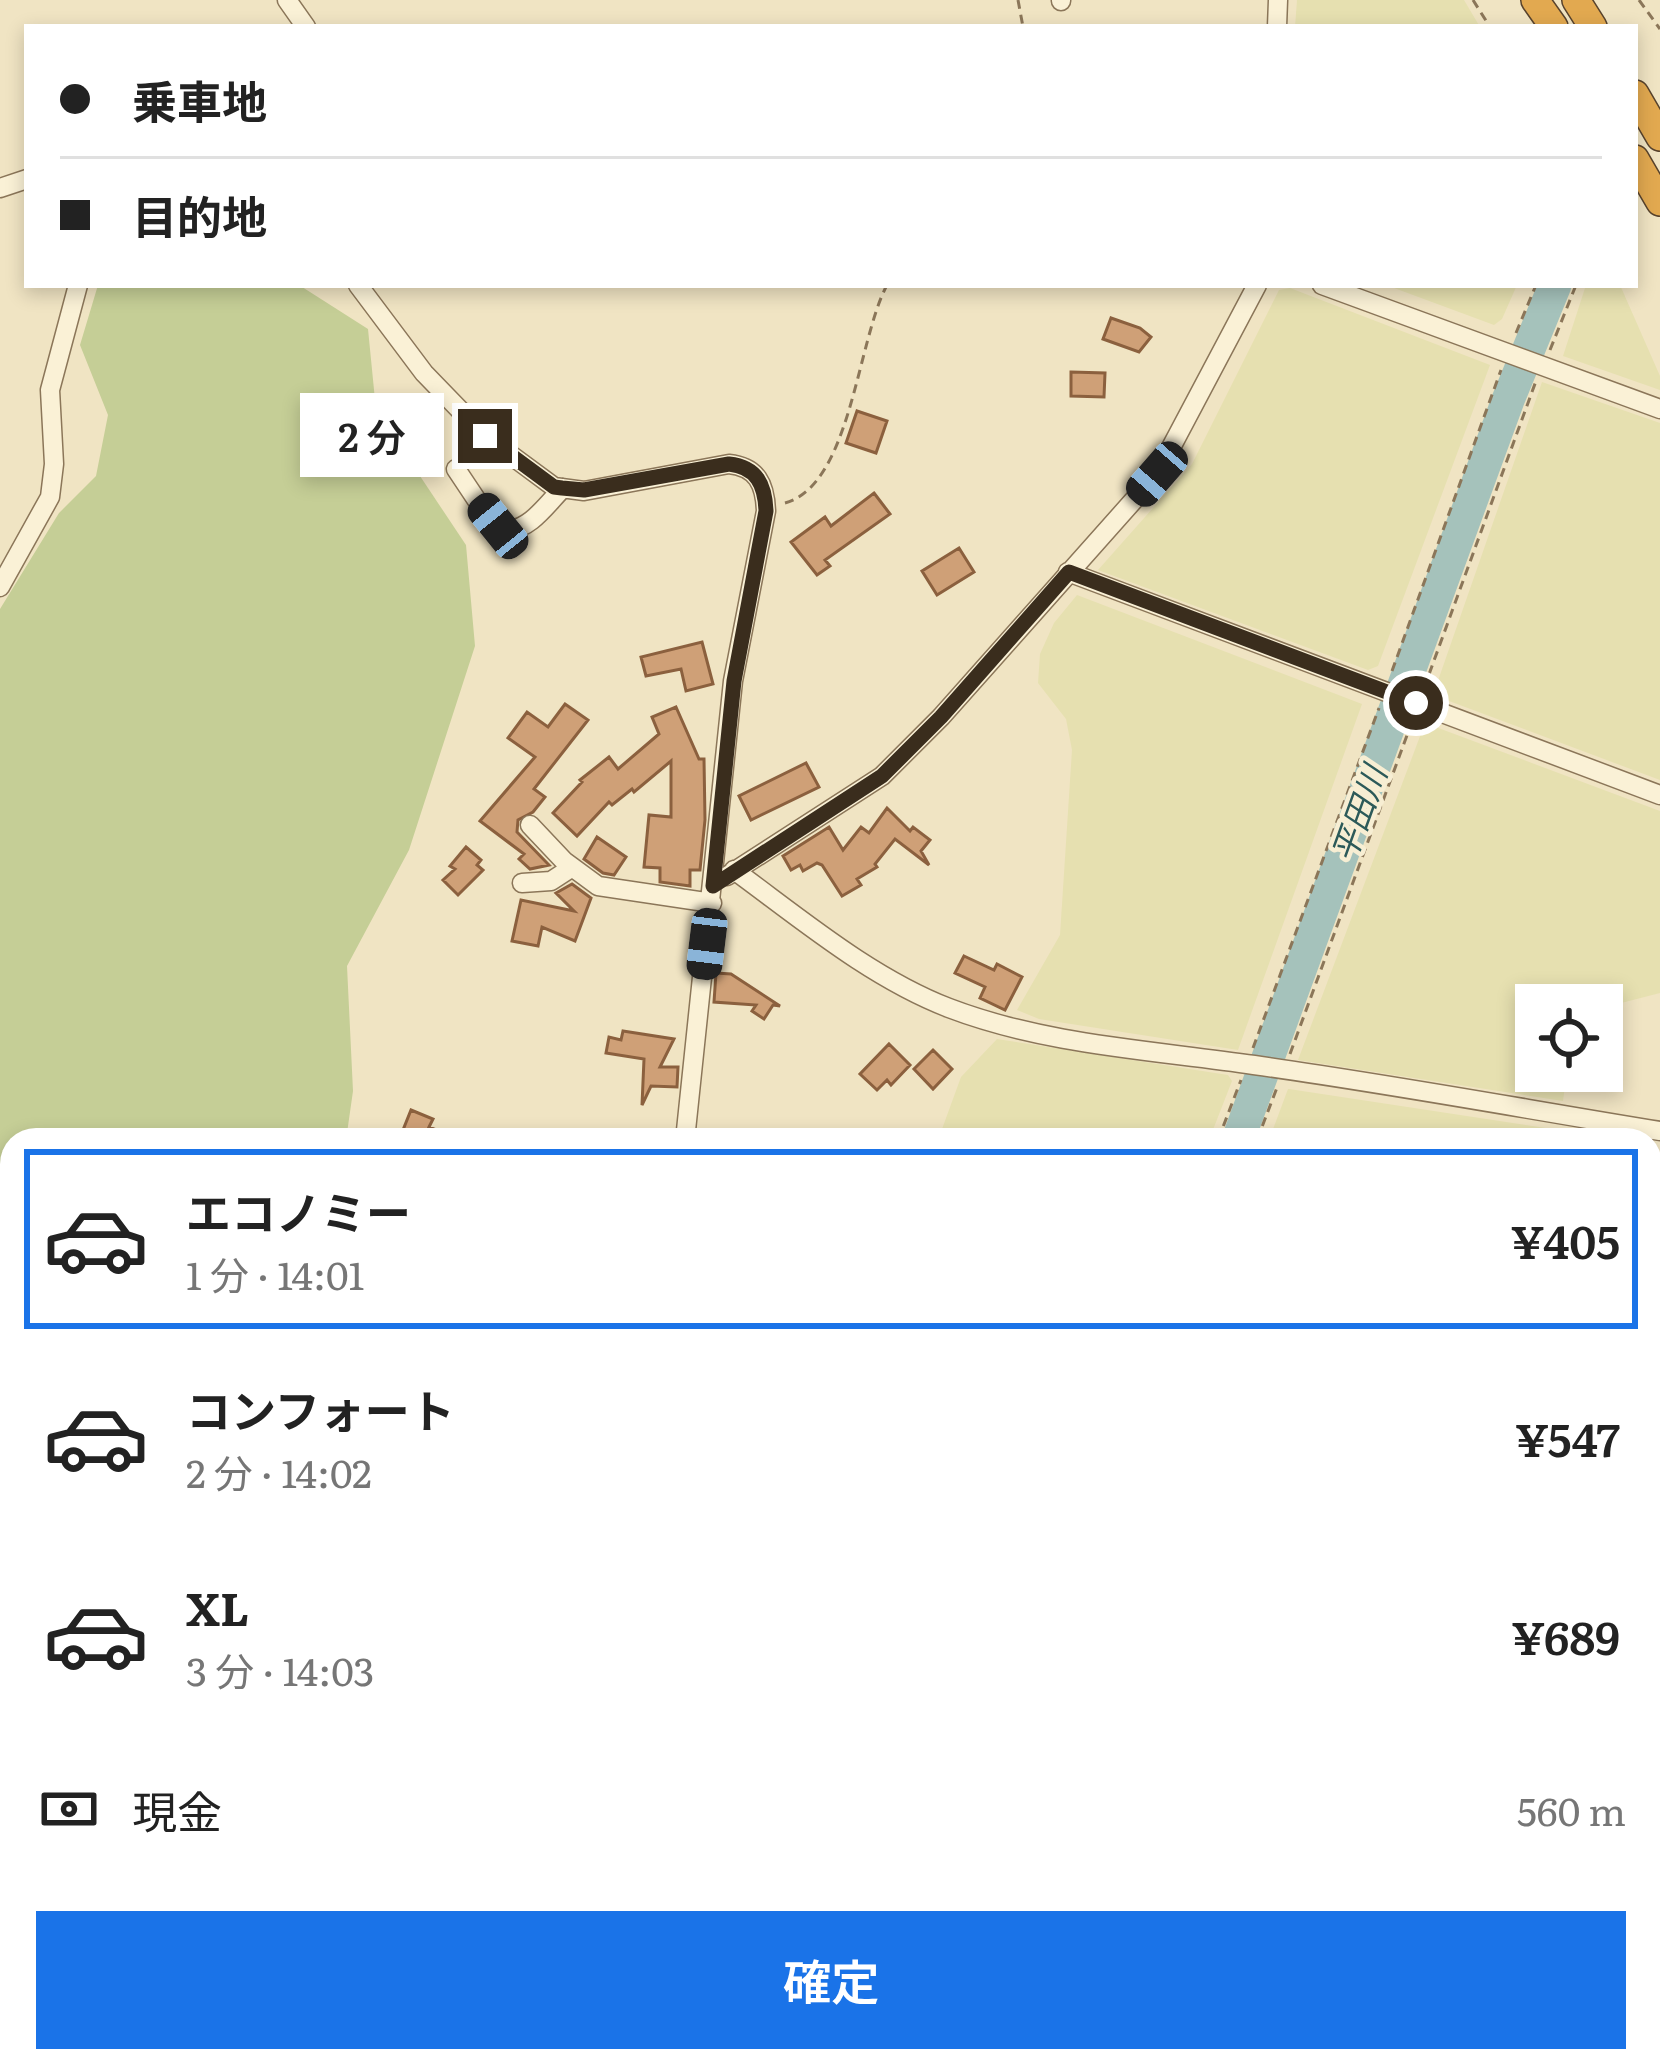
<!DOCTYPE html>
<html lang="ja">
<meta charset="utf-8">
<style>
:root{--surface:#fff;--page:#f2f2f2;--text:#222;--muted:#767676;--line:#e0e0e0;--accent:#1a73e8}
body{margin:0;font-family:Literata,"Noto Sans JP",serif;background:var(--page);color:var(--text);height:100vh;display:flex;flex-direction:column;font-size:45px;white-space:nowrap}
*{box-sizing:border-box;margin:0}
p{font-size:39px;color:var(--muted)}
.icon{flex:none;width:66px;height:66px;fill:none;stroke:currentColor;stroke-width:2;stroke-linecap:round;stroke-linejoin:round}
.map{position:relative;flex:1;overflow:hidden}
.details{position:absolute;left:0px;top:1128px;width:1662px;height:945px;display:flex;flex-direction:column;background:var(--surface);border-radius:36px 36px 0 0;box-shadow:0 6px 18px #0003}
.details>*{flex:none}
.top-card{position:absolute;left:24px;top:24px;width:1614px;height:264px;border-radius:0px;box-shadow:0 6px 18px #0003;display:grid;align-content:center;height:264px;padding:0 36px;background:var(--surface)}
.controls{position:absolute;left:1515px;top:984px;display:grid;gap:24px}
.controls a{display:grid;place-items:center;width:108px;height:108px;border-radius:0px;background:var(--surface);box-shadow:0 6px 18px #0003;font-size:60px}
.end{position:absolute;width:54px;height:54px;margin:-27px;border:15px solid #3a2d1d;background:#fff;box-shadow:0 0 0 6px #fff}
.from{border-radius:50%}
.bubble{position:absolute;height:84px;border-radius:0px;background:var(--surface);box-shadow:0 6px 18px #0003;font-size:39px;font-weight:600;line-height:84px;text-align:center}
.car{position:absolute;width:36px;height:72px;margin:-36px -18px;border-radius:15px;box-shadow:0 0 9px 3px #0007;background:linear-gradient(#222 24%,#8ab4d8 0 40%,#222 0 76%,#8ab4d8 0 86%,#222 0)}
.top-card b{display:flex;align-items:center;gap:42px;height:114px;font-size:45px}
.top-card b+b{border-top:3px solid var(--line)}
.top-card i{width:30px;height:30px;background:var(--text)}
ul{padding:21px 0 0;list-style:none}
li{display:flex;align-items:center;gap:36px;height:180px;margin:0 24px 18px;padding:0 12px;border:6px solid transparent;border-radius:0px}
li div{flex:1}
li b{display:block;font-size:45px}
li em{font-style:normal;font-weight:600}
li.selected{border-color:var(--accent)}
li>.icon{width:108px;height:108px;stroke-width:1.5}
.pay{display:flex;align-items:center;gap:30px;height:132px;padding:0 36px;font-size:45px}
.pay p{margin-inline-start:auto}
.cta{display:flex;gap:24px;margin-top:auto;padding:24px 36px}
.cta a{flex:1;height:138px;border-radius:0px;background:var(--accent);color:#fff;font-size:48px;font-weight:600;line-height:138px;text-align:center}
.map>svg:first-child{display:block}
.farmland{fill:#e6e0b0}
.green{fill:#c5ce96}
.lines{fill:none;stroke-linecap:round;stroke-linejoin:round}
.river{stroke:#a5c2bb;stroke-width:33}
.building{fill:#cfa077;stroke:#8b603e;stroke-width:3}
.minor-casing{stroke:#8b7659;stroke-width:21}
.highway-casing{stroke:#58432d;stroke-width:30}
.path{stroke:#8b7659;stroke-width:3;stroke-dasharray:9 6;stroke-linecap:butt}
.minor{stroke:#faf1d6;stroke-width:18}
.highway{stroke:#e2a950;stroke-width:27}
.route{stroke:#3a2d1d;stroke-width:15}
.labels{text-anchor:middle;stroke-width:9;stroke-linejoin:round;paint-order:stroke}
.water-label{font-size:33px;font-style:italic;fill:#2c5a59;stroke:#f7eed3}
</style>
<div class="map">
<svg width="1660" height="2071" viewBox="0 0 1660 2071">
<rect width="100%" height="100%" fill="#f0e4c3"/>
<path class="farmland" d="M1297 0H1464L1480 27H1295Z
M1386 285H1517L1502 319 1494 325Z
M1586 285H1620L1660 376V390L1563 356Z
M1290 288 1490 365 1378 666 1368 670 1098 570 1192 464 1279 290Z
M1542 382 1660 423V780L1433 695Z
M1077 595 1362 704 1238 1050 1039 1019 1017 1010 1060 935 1072 750 1066 719 1038 683 1040 654 1054 623Z
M1425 723 1660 811V993L1602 1008 1536 1005V1071H1567L1563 1101 1298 1060Z
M997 1039 1228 1075 1232 1081 1209 1140H938L961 1077Z
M1288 1089H1289L1546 1128 1541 1140H1269Z
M634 2061H864L860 2071H630Z
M926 2061H1147L1174 2071H923Z"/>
<path class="green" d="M98 285H299L368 329 376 410 466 545 475 646 409 850 347 966 353 1091 346 1140H12V1873L0 1876V609L59 513 96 476 108 415 80 345Z"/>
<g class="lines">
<path class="river" d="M1238 1140 1508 400 1555 285
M893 2071 897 2061"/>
</g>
<path class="building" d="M1111 318 1140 328 1151 337 1139 352 1103 339Z
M1071 372 1105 373 1104 397 1071 396Z
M857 411 887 421 876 453 846 443Z
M874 493 890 514 825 560 830 566 817 575 791 542 825 517 831 526Z
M959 548 974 572 937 595 922 571Z
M702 642 713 684 686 691 681 669 646 676 641 657Z
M565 704 588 720 534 789 545 797 533 812 518 820 517 832 549 865 530 869 519 859 524 854 480 821 535 757 508 738 527 712 548 727Z
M676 707 699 759H704L705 820 700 870H690V886L660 882V868L644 867 649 815 671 817V761L634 792 632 789 612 805 609 802 577 836 553 813 582 782 580 780 609 757 618 769 659 734 652 717Z
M806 763 819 787 751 820 739 796Z
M887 808 910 831 913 827 930 840 921 851 929 865 895 839 875 864 877 867 857 879 861 885 842 896 822 865 817 863 803 871 800 865 791 870 783 856 829 827 843 850 861 827 869 833Z
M597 837 626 857 614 875 603 873 584 859Z
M466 847 481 860 477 865 483 870 458 895 443 880 455 869 450 866Z
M572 884 591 898 575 941 542 927 538 946 512 941 521 900 574 911 556 893Z
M964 956 994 970 997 964 1022 977 1005 1010 980 998 985 987 955 973Z
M716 973 731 974 780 1006 773 1005 764 1019 752 1011 756 1005 714 1002Z
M623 1031 674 1039 660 1067H678L677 1087 651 1086 642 1105 644 1059 606 1053 609 1037 621 1040Z
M889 1044 910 1065 891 1085 887 1080 877 1090 860 1074Z
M933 1050 952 1069 933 1089 914 1069Z
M411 1110 433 1119 429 1127 460 1140H399Z"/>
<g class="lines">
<defs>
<path id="minor" d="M287 0 306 27
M1061 0V1
M1277 27 1278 0
M0 188 27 179
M358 285 424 373 485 436 554 487 584 491 729 464C757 467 765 484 766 511L733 681 685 1140
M1322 285 1660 409
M456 469 478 502 506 531C531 529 546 505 563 488
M1068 572 1660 795
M0 587 50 497 54 464 50 390 78 285
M530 825 564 861 598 886 712 903
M734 870C801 919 871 978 949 1008 1046 1045 1152 1050 1254 1065 1390 1084 1525 1109 1660 1131
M727 876 882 776 941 717 1157 474 1257 285
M522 883 551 881 571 868
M1650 1482 1660 1479
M1650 1524 1660 1525
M1650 1639H1660
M0 1967 12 1971
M1650 1997 1660 1978
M1650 2016 1660 2023
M1183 2061 1209 2071
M613 2071 617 2061
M1512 2071 1531 2061"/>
<path id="highway" d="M1535 0 1554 27
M1576 0 1593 27
M1635 94 1660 137
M1635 159 1660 202"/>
</defs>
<use href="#minor" class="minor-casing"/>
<use href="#highway" class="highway-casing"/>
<path class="path" d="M1018 0 1023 27
M1473 0 1490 27
M1639 0 1660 29
M1516 333 1536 285
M1550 350 1576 285
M785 503C851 485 857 341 887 285
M1392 671 1501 370
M1424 688 1536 381
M1253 1048 1379 708
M1290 1054 1413 719
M1218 1140 1241 1080
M1257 1140 1278 1085
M872 2071 875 2061
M907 2071 911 2061"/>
<use href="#minor" class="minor"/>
<use href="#highway" class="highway"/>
</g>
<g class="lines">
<path class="route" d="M485 436 554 487 562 488 584 490 729 464C757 467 765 485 766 511L734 681 713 886 882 776 941 717 1069 572 1416 703"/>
</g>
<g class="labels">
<g class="water-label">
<text transform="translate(1359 814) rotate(-70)" y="12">平田川</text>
</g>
</g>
</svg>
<div class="controls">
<a><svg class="icon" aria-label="locate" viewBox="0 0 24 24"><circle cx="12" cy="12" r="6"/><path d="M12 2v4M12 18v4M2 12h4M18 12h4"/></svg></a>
</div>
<i class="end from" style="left:1416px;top:703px"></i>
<i class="end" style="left:485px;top:436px"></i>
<div class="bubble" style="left:300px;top:393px;width:144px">2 分</div>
<i class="car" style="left:1157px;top:474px;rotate:221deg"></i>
<i class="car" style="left:498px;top:526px;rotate:321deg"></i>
<i class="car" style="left:707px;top:944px;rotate:187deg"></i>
<div class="top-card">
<b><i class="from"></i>乗車地</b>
<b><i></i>目的地</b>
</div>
<section class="details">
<ul>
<li class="selected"><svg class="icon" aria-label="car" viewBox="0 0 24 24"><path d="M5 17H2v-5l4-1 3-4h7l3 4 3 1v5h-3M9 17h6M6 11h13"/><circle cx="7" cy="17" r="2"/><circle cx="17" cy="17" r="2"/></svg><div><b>エコノミー</b><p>1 分 · 14:01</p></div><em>¥405</em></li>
<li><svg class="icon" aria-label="car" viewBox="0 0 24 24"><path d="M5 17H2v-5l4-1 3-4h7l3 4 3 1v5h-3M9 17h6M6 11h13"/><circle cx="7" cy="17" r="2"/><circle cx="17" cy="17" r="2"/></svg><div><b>コンフォート</b><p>2 分 · 14:02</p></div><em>¥547</em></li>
<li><svg class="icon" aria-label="car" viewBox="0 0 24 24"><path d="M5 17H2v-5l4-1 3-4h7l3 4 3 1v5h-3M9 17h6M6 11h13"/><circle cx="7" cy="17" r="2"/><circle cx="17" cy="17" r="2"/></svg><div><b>XL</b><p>3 分 · 14:03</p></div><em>¥689</em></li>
</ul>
<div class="pay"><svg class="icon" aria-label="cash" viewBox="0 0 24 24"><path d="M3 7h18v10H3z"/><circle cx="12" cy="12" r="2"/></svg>現金<p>560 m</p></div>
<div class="cta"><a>確定</a></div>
</section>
</div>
